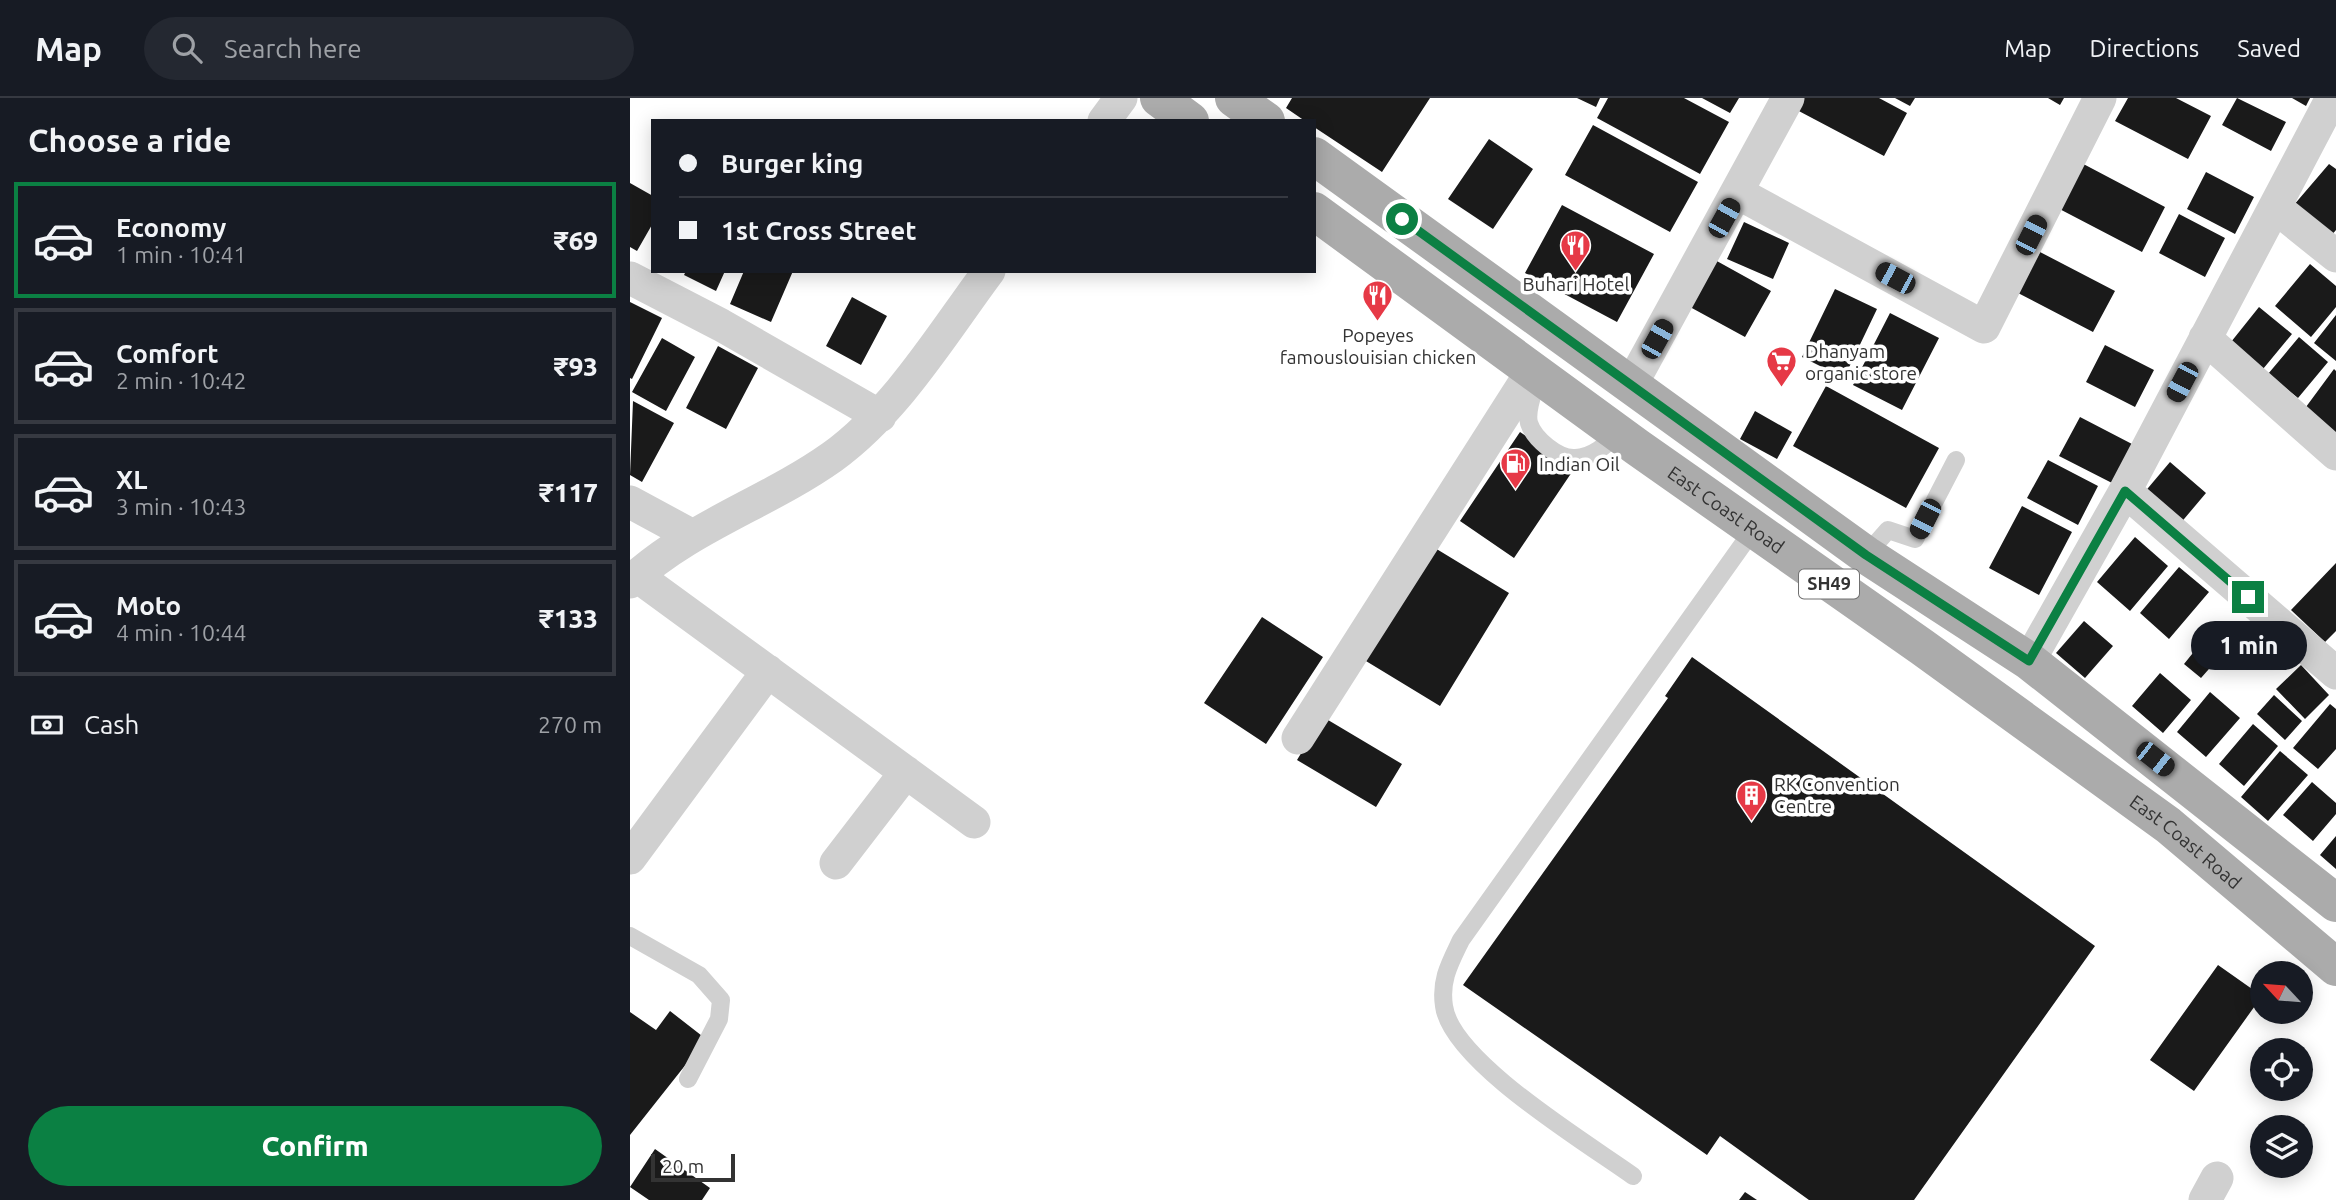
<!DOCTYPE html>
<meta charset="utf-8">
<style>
:root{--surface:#171b24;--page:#242831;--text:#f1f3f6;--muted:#9ea1a6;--line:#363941;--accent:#0b8043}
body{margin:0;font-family:Ubuntu,sans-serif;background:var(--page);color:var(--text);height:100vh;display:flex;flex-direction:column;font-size:26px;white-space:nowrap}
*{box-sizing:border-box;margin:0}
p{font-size:23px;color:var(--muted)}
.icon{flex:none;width:38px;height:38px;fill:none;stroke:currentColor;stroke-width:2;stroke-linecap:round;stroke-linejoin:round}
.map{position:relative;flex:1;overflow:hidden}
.drawer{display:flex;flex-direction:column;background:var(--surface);width:630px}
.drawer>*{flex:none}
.top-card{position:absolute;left:21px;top:21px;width:665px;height:154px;border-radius:0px;box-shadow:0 4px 18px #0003;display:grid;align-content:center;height:154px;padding:0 28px;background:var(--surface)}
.needle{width:46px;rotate:296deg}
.buttons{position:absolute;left:1620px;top:863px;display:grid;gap:14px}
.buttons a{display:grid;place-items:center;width:63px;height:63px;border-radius:50%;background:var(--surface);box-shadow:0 4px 18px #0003;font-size:35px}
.scale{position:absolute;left:21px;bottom:18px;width:84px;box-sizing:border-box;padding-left:7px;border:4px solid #333;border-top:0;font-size:19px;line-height:24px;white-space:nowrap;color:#333;-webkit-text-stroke:5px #fff;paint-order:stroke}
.end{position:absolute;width:32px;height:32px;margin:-16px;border:9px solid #0b8043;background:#fff;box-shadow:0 0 0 4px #fff}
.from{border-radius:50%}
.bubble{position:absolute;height:49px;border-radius:24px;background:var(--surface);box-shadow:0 4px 18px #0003;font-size:23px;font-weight:800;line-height:49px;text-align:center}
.car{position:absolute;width:21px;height:42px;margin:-21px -10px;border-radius:9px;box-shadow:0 0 5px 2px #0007;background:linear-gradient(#222 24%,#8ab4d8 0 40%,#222 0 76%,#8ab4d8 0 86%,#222 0)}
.top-card b{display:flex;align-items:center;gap:24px;height:66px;font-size:26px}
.top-card b+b{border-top:2px solid var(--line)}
.top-card i{width:18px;height:18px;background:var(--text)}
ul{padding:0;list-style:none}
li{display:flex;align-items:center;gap:21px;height:116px;margin:0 14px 10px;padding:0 14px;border:4px solid var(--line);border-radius:0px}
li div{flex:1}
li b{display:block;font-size:26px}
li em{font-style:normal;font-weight:800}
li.current{border-color:var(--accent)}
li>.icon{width:63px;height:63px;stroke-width:1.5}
h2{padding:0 28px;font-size:32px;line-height:84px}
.pay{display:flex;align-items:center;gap:18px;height:77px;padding:0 28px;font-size:26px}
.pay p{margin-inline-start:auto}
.button{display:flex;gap:14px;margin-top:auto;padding:14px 28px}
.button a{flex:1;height:80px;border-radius:42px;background:var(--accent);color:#fff;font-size:28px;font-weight:800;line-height:80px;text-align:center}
header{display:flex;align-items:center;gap:42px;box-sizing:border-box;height:98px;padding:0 35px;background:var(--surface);border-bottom:2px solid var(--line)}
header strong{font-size:33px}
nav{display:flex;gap:38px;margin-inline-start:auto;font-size:24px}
.search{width:490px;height:63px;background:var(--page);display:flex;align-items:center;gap:18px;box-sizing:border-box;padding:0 24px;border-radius:38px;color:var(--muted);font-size:26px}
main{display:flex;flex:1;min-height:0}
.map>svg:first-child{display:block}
.building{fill:#1a1a1a}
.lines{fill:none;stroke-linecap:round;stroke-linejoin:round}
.service{stroke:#d0d0d0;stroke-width:18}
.minor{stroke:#d0d0d0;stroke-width:33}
.primary{stroke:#ababab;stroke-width:38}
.route{stroke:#0b8043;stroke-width:9}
.labels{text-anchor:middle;stroke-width:7;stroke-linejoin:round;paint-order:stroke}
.shield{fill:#fff;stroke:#707070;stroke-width:2}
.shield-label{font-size:18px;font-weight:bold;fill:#333}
.poi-label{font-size:19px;fill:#333;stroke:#fff;text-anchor:start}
.street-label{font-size:19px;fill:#333;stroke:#fff}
</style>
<header>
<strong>Map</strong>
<div class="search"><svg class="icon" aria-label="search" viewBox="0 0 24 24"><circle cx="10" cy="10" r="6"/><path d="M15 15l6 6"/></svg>Search here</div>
<nav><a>Map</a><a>Directions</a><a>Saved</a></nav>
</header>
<main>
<section class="drawer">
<h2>Choose a ride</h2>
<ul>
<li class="current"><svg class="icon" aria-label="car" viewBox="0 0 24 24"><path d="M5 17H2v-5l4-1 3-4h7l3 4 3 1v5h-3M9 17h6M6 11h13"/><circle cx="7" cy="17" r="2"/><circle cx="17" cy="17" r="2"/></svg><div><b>Economy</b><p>1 min · 10:41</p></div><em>₹69</em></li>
<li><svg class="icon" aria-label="car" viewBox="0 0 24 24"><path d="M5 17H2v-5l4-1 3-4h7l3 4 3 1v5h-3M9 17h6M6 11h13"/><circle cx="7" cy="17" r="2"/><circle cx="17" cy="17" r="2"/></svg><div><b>Comfort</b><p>2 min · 10:42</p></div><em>₹93</em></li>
<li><svg class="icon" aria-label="car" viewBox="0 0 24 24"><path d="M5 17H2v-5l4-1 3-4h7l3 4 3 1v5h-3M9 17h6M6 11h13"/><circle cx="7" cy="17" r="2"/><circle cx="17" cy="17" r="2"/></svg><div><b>XL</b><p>3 min · 10:43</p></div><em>₹117</em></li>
<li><svg class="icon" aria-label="car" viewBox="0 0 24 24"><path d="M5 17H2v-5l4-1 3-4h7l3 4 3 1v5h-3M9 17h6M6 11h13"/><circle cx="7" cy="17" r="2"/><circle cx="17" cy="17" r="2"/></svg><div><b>Moto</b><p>4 min · 10:44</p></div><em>₹133</em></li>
</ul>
<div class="pay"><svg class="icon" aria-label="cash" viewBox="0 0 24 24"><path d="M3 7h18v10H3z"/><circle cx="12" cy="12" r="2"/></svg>Cash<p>270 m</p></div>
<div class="button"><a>Confirm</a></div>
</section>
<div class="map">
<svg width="1706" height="1102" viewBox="0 0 1706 1102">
<rect width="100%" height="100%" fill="#fff"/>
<path class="building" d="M662 0H800L752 74 684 29V23H675L656 10Z
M947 0H970L966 9Z
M978 0H1054L1099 24 1070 76 967 20Z
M1072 0H1109L1100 15Z
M1171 0H1249L1277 15 1254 58 1165 11Z
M1265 0H1285L1280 8Z
M1418 0H1434L1430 7Z
M1498 0H1546L1581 18 1558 61 1485 23Z
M1607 0 1656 24 1641 53 1592 27Z
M1662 0H1680L1676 8Z
M963 27 1068 84 1040 134 935 77Z
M859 41 903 71 863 131 818 101Z
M1442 60 1535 109 1512 154 1418 105Z
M1699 66 1706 71V132L1700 139 1663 108Z
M1576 74 1624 99 1605 136 1557 111Z
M0 85 23 98V125L7 153 0 149Z
M932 107 1024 156 987 224 895 175Z
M1549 116 1595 140 1575 179 1529 155Z
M1114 124 1159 145 1143 181 1097 161Z
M1410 154 1485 193 1463 234 1388 195Z
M1085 162 1141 193 1115 239 1060 209Z
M1680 166 1706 188V209L1681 239 1645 208Z
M56 173H95L86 193 54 177Z
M114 173H163L141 224 100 206Z
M1205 191 1247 211 1214 280 1172 259Z
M222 199 257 218 231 267 196 248Z
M0 204 32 220 2 281 0 280Z
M1629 209 1662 236 1633 271 1601 244Z
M1260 215 1309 240 1272 312 1223 287Z
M1706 217V263L1684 245Z
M1669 239 1698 264 1668 300 1638 276Z
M32 240 65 259 36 313 2 294Z
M1475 247 1524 272 1505 309 1456 284Z
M88 248 128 270 96 331 56 310Z
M1704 271 1706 273V338L1673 313Z
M1196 288 1309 350 1276 410 1163 348Z
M3 303 44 325 12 384 0 377Z
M1125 313 1162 334 1147 361 1110 341Z
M1450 319 1502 346 1482 385 1429 358Z
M890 334 944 371 884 460 830 423Z
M1418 362 1468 388 1448 427 1397 400Z
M1540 364 1576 395 1549 427 1513 396Z
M1392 408 1442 434 1409 497 1359 470Z
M1505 439 1538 468 1500 513 1467 484Z
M800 447 879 495 810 608 731 560Z
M1706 465V533L1695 544 1661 512Z
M1549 469 1579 494 1539 541 1510 515Z
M632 519 693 559 636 646 574 605Z
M1454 523 1483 548 1455 580 1426 555Z
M1575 540 1593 555 1571 580 1554 566Z
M1062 559 1465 848 1284 1102H1179L1090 1038 1077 1057 833 887 1038 600 1035 598Z
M1671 567 1699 597 1675 621 1646 591Z
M1530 575 1561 602 1533 635 1502 608Z
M1580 594 1610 620 1576 659 1547 634Z
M1644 597 1672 623 1655 642 1627 616Z
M1700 606 1706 611V651L1688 671 1663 650Z
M693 619 772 666 746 709 667 662Z
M1623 626 1648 648 1614 688 1589 666Z
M1650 653 1678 677 1638 723 1611 699Z
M1682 684 1706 705V716L1683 743 1653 717Z
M1706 738V771L1690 757Z
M1588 867 1632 898 1564 993 1520 962Z
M40 913 76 941 0 1037V914L26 932Z
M25 1051 80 1090 72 1102H19L0 1089Z
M1115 1094 1127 1102H1109Z"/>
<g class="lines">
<path class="service" d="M906 286C902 298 896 313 899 325 904 341 928 361 945 360 962 360 977 346 988 336
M1236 457 1258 432 1285 441 1326 362
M0 838 69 877 91 902 89 921 58 981
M1003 1078C957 1045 821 963 814 908 810 882 820 865 831 842L1123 432"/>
<path class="minor" d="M474 23 491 0
M1108 95 1354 229 1470 0
M1645 109 1706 158
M0 180 91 227 250 318
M1575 240 1706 356
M1000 289 1158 0
M1495 393 1706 575
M0 404 61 437
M7 478 344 724
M0 484C59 429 137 405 202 359 267 312 312 236 359 173
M1399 563 1495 393 1702 0
M668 640 902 273
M0 760 138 573
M206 765 276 674
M1575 1102 1587 1080"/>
<g class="primary">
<path d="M529 0 560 23"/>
<path d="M604 0 636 23"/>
<path d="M684 58 1236 457 1399 563 1706 805"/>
<path id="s1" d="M684 113 1007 349 1292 549 1538 727 1706 869"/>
</g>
</g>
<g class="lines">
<path class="route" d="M772 121 1236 457 1399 563 1495 393 1618 499"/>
</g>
<defs>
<symbol id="restaurant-pin" viewBox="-11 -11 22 30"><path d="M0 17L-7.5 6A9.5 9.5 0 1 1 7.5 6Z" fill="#e63946" stroke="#fff"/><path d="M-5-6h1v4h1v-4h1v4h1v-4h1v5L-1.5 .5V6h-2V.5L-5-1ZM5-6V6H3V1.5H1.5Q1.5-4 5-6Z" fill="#fff"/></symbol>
<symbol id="supermarket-pin" viewBox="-11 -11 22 30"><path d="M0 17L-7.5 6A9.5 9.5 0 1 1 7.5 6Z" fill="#e63946" stroke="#fff"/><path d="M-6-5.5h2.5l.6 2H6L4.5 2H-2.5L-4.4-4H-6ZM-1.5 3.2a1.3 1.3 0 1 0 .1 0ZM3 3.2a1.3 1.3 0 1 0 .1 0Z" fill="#fff"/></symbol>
<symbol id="fuel-pin" viewBox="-11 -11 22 30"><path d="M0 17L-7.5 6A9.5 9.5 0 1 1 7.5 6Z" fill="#e63946" stroke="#fff"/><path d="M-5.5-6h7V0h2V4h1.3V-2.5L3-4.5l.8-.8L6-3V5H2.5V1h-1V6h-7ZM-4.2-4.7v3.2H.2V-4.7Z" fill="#fff"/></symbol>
<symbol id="building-pin" viewBox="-11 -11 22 30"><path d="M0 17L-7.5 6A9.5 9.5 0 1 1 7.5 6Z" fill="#e63946" stroke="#fff"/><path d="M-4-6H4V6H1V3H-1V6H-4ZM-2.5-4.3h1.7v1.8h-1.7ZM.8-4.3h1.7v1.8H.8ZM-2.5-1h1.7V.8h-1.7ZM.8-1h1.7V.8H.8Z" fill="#fff"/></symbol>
</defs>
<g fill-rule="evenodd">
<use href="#restaurant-pin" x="928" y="130" width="35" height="47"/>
<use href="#restaurant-pin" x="730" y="180" width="35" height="47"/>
<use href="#supermarket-pin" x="1134" y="246" width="35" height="47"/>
<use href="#fuel-pin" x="868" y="348" width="35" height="47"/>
<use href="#building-pin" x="1104" y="680" width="35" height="47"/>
</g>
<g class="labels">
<rect class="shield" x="1169" y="471.5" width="60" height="29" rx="5"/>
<g class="shield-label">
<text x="1199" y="492">SH49</text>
</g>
<g class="poi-label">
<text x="946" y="193" text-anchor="middle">Buhari Hotel</text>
<text x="748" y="244" text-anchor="middle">Popeyes<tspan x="748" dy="22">famouslouisian chicken</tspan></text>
<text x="1175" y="260">Dhanyam<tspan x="1175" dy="22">organic store</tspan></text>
<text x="909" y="373">Indian Oil</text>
<text x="1144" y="693">RK Convention<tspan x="1144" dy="22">Centre</tspan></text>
</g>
<g class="street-label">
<text dy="7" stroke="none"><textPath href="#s1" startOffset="509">East Coast Road</textPath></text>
<text dy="7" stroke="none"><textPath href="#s1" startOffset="1076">East Coast Road</textPath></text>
</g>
</g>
</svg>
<div class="buttons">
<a><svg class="needle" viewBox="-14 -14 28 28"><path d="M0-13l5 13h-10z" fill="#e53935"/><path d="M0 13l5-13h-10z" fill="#9ea1a6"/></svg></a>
<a><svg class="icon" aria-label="locate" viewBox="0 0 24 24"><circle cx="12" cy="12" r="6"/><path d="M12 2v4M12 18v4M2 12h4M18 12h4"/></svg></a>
<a><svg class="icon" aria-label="layers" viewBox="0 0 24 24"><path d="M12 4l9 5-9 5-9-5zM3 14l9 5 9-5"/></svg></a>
</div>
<div class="scale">20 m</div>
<i class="end from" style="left:772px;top:121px"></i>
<i class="end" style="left:1618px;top:499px"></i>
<div class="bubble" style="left:1561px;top:523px;width:116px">1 min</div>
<i class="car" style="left:1094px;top:120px;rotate:29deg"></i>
<i class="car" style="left:1401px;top:137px;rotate:27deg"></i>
<i class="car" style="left:1265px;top:180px;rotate:298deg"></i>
<i class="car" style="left:1027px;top:241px;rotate:29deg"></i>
<i class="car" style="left:1552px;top:284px;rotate:208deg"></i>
<i class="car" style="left:1295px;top:421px;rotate:207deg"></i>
<i class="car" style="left:1525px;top:661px;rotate:128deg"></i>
<div class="top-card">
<b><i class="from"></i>Burger king</b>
<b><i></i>1st Cross Street</b>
</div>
</div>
</main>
